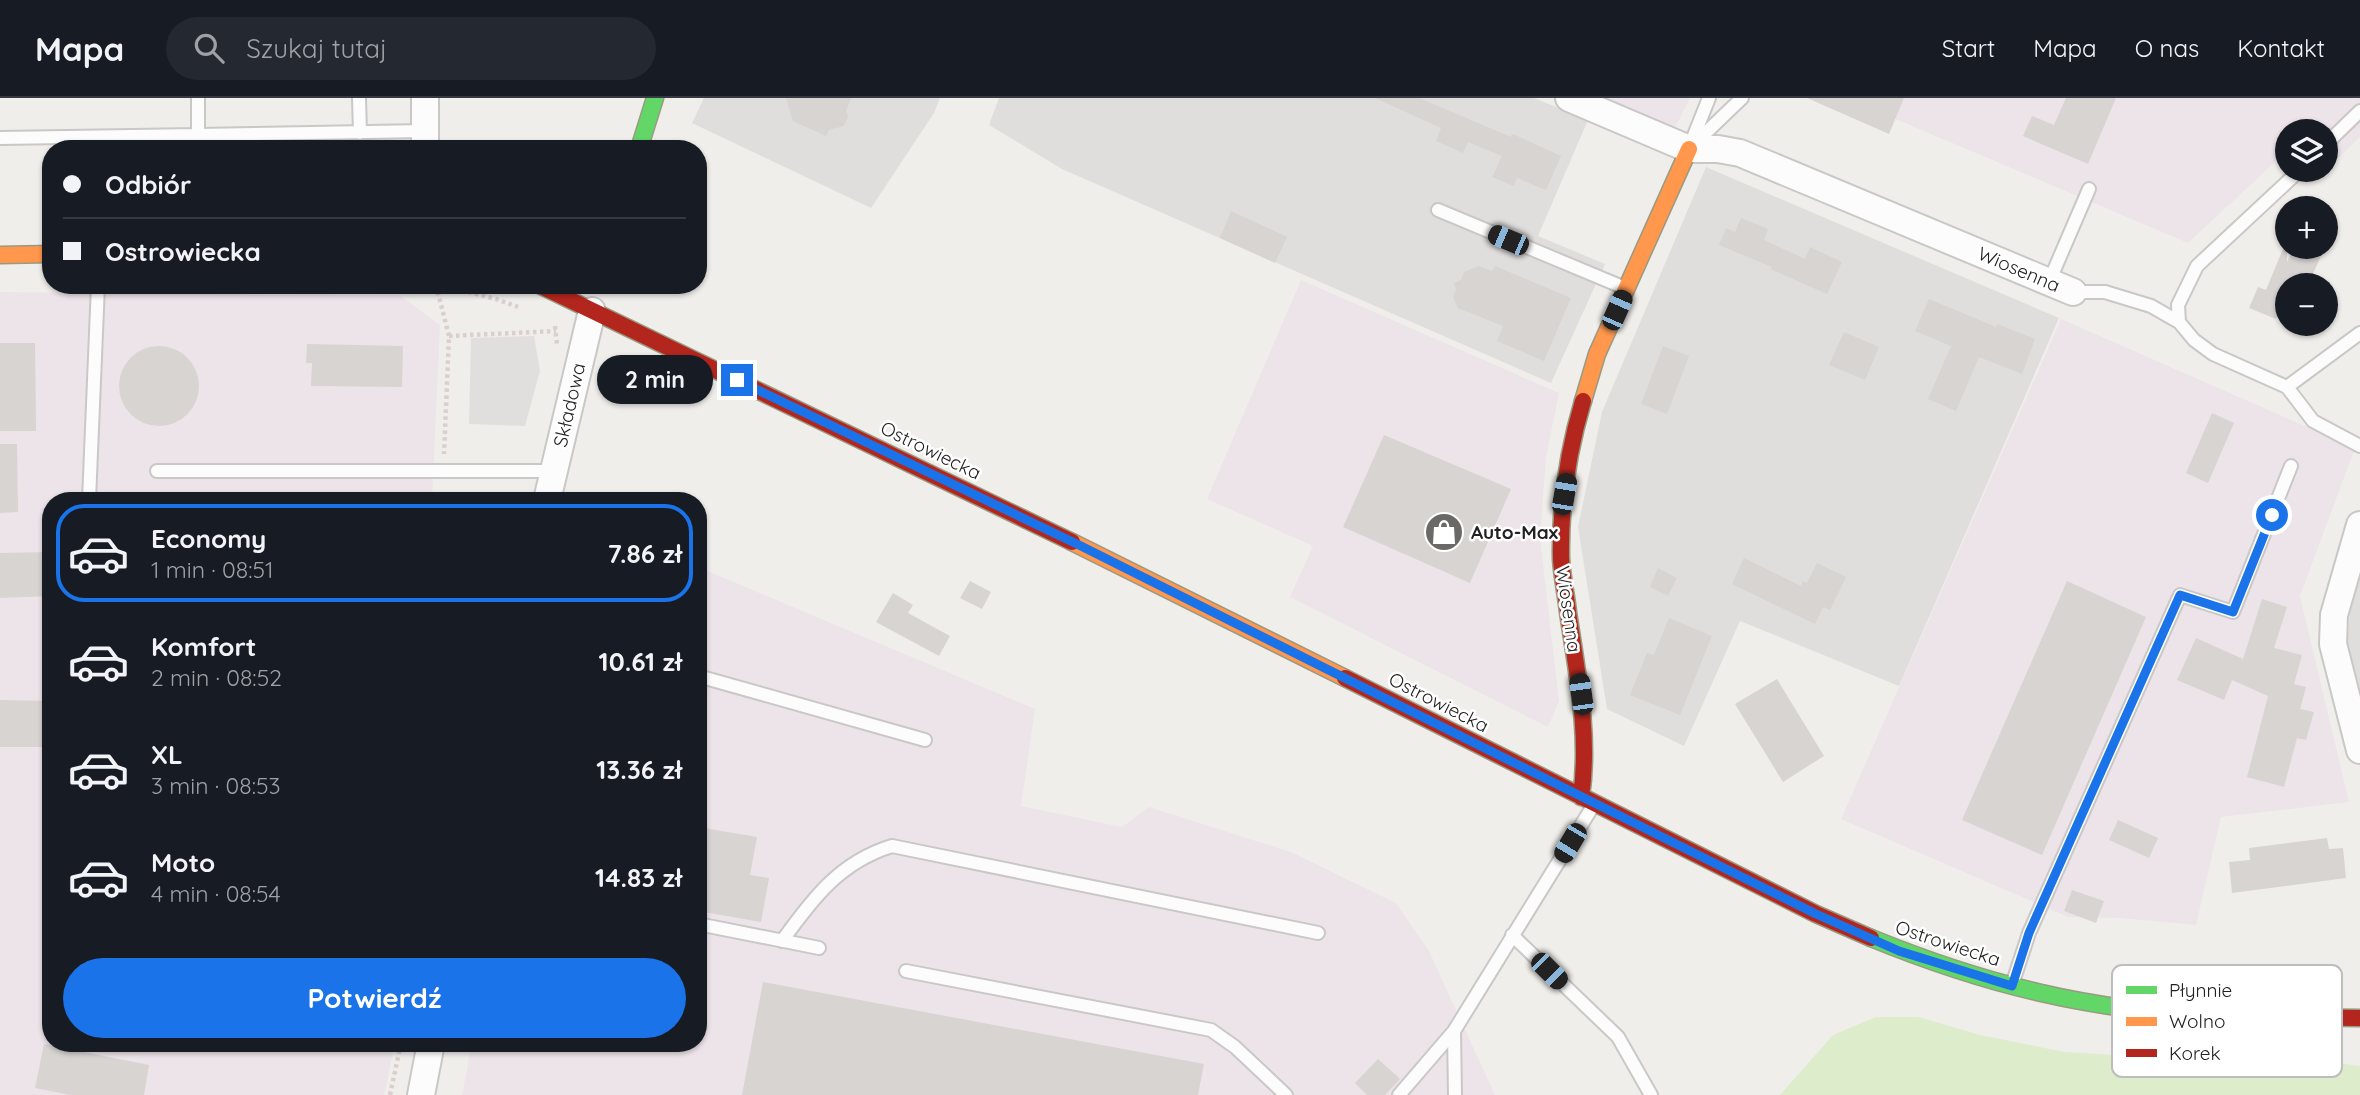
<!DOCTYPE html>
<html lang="pl">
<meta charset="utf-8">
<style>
:root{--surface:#171b24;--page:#242831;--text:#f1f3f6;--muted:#9ea1a6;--line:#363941;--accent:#1a73e8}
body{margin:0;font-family:Quicksand,sans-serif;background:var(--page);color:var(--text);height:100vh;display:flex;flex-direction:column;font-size:26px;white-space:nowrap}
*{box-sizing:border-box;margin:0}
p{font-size:23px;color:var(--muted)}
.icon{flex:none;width:38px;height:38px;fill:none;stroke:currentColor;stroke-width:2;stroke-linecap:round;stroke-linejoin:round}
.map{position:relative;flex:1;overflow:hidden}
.panel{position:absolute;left:42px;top:394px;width:665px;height:560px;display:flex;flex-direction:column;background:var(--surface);border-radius:28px;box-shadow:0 2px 5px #0004}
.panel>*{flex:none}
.banner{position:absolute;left:42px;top:42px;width:665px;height:154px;border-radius:28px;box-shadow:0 2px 5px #0004;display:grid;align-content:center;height:154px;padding:0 21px;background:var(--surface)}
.tools{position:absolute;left:2275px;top:21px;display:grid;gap:14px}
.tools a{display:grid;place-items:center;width:63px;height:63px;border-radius:50%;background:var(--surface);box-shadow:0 2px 5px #0004;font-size:35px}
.end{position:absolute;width:32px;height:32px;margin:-16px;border:9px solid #1a73e8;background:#fff;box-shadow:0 0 0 4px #fff}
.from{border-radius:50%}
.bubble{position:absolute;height:49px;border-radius:24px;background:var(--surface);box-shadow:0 2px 5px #0004;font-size:23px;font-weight:800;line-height:49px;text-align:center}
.car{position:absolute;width:21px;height:42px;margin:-21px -10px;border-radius:9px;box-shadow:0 0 5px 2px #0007;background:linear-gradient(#222 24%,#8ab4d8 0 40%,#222 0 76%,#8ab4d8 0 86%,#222 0)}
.banner b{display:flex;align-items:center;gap:24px;height:66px;font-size:26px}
.banner b+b{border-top:2px solid var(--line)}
.banner i{width:18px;height:18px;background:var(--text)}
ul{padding:12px 0 0;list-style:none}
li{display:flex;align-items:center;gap:21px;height:98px;margin:0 14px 10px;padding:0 7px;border:4px solid transparent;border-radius:28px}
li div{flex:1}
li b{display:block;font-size:26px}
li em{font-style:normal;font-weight:800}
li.selected{border-color:var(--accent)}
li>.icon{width:63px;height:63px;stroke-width:1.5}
.primary-button{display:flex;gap:14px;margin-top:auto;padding:14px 21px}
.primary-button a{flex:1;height:80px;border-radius:42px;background:var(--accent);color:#fff;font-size:28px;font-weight:800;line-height:80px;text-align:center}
header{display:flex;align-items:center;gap:42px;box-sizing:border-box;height:98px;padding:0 35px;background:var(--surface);border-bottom:2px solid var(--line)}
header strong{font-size:33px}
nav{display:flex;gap:38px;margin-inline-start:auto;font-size:24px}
.search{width:490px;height:63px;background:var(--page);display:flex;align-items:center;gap:18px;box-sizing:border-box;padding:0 24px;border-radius:38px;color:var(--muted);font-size:26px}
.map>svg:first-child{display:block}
.residential{fill:#dfdedc}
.industrial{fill:#ede4e9}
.grass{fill:#ddeccb}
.parking{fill:#e0dfde}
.building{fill:#d7d4d2}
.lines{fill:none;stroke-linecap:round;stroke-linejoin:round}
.lane-casing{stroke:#c9c8c7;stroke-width:16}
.street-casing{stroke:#c9c8c7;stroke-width:30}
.fast-casing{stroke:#999a81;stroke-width:19}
.slow-casing{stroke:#999a81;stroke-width:19}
.jam-casing{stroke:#999a81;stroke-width:19}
.path{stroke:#dccecc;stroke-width:4.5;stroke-dasharray:3.5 3.5;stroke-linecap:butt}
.lane{stroke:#fdfcfc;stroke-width:12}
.street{stroke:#fdfcfc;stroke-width:26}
.fast{stroke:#63d668;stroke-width:16}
.slow{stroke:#ff974d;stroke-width:16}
.jam{stroke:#b3261e;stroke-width:16}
.route{stroke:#1a73e8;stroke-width:9}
.labels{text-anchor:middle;stroke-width:5;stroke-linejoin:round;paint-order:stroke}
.street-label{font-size:19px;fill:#222;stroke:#fff}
.poi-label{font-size:19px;font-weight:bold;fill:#222;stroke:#fff;text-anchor:start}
.key{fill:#fff;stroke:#bdbdbd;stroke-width:2}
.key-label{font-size:19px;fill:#222}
</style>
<header>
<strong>Mapa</strong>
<div class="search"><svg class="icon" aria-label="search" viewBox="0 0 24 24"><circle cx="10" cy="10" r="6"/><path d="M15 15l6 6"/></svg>Szukaj tutaj</div>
<nav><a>Start</a><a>Mapa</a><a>O nas</a><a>Kontakt</a></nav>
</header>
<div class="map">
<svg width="2360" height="997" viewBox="0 0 2360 997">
<rect width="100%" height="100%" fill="#f0eeeb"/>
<path class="residential" d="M704 0H940L934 15 871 110 692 25Z
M999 0H1534L1588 22 1538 138 1605 166 1551 285 1062 71 989 27Z
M1706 69 2059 220 1899 588 1740 523 1684 648 1607 611 1578 429 1602 314Z
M2360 479V593L2347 544 2351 507Z"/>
<path class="industrial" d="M1597 0H1690L1674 32Z
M1846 0H2360V39L2339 60 2326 53V33H2287V53L2188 145Z
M1301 182 1559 295 1546 359 1540 440 1559 603 1548 629 1290 499 1313 448 1207 401Z
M0 194 401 198 440 227 432 402H51V945H395L384 997H0Z
M2061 221 2355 350 2300 498 2349 704 2221 719 2196 827 2119 820 2068 819 1841 721Z
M698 469 1035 611 1021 708 1122 729 1149 709 1291 754 1396 805 1429 853 1495 997H462L472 945H698Z"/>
<path class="grass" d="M1876 919H1919L1980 937 2065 954 2194 962 2321 963 2360 968V997H1780L1833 937Z"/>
<path class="parking" d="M534 238 540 273 525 328 469 326 471 240Z"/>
<path class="building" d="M786 0H851L846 13 848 19 844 28 829 32 826 38 793 23Z
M1375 0H1419L1511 39 1513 36 1561 58 1546 92 1517 80 1514 88 1492 79 1502 58 1468 44 1463 55 1436 43 1441 30Z
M1807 0H1904L1889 36Z
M2066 0H2116L2088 66 2023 38 2032 18 2054 27Z
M1231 113 1287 139 1275 165 1220 140Z
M1741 120 1768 131 1764 142 1805 161 1810 149 1842 164 1827 196 1771 171 1772 169 1719 147 1726 130 1735 134Z
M2287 141V164L2293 151 2301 155 2303 149H2325L2308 187H2287V192L2276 221 2249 210 2258 189 2266 192Z
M1479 168 1492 173 1495 168 1571 200 1544 263 1497 243 1503 228 1458 210 1453 199 1456 192 1454 185 1461 182 1464 174Z
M1929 201 1996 229 1997 226 2035 241 2022 276 1979 259 1956 313 1928 301 1951 248 1915 233Z
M1844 234 1879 249 1865 282 1829 267Z
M0 245H35L36 333H0Z
M307 246 403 248 402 289 311 288 312 265H306Z
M1663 248 1689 258 1667 316 1641 306Z
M119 288a40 40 0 1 1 80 0a40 40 0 1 1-80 0Z
M2212 315 2234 325 2208 385 2186 375Z
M1384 337 1511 391 1470 485 1343 429Z
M0 346H17L18 414 0 415Z
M51 454V498L0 500V455Z
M1744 460 1801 488 1803 483 1807 485 1817 465 1846 479 1830 512 1823 509 1815 526 1732 486Z
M1658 470 1677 480 1668 498 1650 489Z
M970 483 991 494 982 511 960 500Z
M2067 483 2146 519 2042 757 1962 722Z
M893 495 913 507 908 515 950 538 939 558 876 524Z
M2262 501 2287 509 2274 550 2302 557 2294 586 2306 589 2300 611 2314 614 2306 642 2297 640 2284 689 2247 679 2268 598 2232 582 2224 602 2177 582 2196 540 2243 561Z
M1669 520 1712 538 1680 617 1630 597 1647 555 1654 557Z
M1777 581 1824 658 1783 684 1735 606Z
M0 602 51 603V649H0Z
M2118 722 2158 740 2149 760 2109 742Z
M698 729 757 739 750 777 769 780 761 824 698 813Z
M2327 740 2329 751 2343 750 2346 780 2232 795 2229 764 2250 762 2249 750Z
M2072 792 2104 803 2096 825 2064 813Z
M763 884 1204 966 1198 997H742Z
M44 946 149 967 144 997H70L35 990Z
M1378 961 1400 981 1385 997H1367L1355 985Z"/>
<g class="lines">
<defs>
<path id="lane" d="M198 0V37L425 33
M359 0 360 35
M0 40 198 37
M1691 45 1709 0
M2326 46 2360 13
M1692 48 1742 0
M1438 112 1625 190
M2049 184 2089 91
M2073 194H2105L2151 208 2179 224 2194 242 2213 256 2287 289 2313 323 2360 348
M2179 224 2178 207 2197 168 2300 72
M2287 289 2360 235
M157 373H553
M89 402 98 187
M698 578 925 642
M698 826 819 850
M1512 837 1618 939 1651 997
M782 843C813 800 840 764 892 748L1318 835
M906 873 1211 932 1235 949 1286 997
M2013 884 2029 835 2180 497 2233 514 2291 368
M1454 933 1455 997
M1399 997 1454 933 1593 708"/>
<path id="street" d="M1569 0 1689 51H1718L1740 55 2073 194
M425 51V0
M547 402 592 213
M2360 427 2334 517 2333 546 2360 652
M421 997 431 945"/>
<path id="fast" d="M639 51 655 0
M1871 840C1986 887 2092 913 2216 918"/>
<path id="slow" d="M0 157 51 156
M1583 303 1597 256 1689 51
M1072 444 1345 580"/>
<path id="jam" d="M539 187 1072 444
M1345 580 1816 816 1871 840
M1581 699C1590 637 1577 575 1568 514 1566 496 1562 478 1561 461 1560 408 1568 353 1583 303
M2216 918 2360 920"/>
</defs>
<use href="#lane" class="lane-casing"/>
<use href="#street" class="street-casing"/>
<use href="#fast" class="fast-casing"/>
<use href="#slow" class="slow-casing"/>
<use href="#jam" class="jam-casing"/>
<path class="path" d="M436 187 449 238 444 356
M441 187 496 201 518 209
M555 228 557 247
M449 238 556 233
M390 997 401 945"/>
<use href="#lane" class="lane"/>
<use href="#street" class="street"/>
<use href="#fast" class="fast"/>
<use href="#slow" class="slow"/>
<use href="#jam" class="jam"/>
</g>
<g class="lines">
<path class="route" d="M737 282 1081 448 1816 816 1899 853 2012 888 2029 835 2180 497 2233 514 2272 417"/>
</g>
<defs>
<symbol id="shop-disc" viewBox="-11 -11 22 22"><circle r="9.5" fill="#6a6968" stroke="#fff"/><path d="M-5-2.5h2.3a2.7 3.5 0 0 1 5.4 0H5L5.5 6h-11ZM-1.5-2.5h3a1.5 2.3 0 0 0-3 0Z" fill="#fff"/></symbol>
</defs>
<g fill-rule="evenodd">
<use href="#shop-disc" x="1422" y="412" width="44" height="44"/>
</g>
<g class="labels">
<g class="street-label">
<text transform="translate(2019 171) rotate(23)" y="7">Wiosenna</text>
<text transform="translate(569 307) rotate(-77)" y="7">Składowa</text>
<text transform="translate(931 352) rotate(26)" y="7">Ostrowiecka</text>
<text transform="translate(1569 511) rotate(82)" y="7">Wiosenna</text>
<text transform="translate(1439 604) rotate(27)" y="7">Ostrowiecka</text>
<text transform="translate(1948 845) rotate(18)" y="7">Ostrowiecka</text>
</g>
<g class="poi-label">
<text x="1471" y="441">Auto-Max</text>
</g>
</g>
<rect x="2112" y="867" width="230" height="112" rx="10" class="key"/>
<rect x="2126" y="888" width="31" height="8" fill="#63d668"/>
<rect x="2126" y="919" width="31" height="9" fill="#ff974d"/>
<rect x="2126" y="951" width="31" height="8" fill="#b3261e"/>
<g class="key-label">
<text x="2169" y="899">Płynnie</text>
<text x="2169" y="930">Wolno</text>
<text x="2169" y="962">Korek</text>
</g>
</svg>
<div class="tools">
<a><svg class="icon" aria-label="layers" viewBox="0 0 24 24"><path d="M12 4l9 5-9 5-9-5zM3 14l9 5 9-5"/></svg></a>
<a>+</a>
<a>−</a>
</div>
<i class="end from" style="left:2272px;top:417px"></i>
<i class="end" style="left:737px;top:282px"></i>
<div class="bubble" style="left:597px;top:257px;width:116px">2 min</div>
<i class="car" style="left:1508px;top:142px;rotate:293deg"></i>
<i class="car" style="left:1617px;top:212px;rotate:24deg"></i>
<i class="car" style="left:1564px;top:396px;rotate:10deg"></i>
<i class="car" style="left:1581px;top:596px;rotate:352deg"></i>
<i class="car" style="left:1570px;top:745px;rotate:211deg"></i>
<i class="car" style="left:1549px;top:873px;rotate:135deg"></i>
<div class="banner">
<b><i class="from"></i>Odbiór</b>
<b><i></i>Ostrowiecka</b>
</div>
<section class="panel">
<ul>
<li class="selected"><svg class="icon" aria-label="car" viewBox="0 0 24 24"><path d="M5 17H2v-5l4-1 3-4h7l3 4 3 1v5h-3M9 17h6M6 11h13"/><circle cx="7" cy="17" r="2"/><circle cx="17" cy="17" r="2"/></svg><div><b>Economy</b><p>1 min · 08:51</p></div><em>7.86 zł</em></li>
<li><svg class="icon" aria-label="car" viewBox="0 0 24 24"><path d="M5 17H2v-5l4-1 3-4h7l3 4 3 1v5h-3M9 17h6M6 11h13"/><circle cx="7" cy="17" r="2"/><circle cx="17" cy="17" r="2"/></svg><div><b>Komfort</b><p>2 min · 08:52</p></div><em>10.61 zł</em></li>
<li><svg class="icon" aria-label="car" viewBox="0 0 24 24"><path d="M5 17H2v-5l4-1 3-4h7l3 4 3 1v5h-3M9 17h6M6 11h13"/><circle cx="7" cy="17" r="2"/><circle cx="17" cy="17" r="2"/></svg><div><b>XL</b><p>3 min · 08:53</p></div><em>13.36 zł</em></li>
<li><svg class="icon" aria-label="car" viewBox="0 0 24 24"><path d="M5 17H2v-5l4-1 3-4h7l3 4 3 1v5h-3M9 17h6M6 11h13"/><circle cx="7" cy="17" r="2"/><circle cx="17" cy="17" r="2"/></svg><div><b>Moto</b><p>4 min · 08:54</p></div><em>14.83 zł</em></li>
</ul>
<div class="primary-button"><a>Potwierdź</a></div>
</section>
</div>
